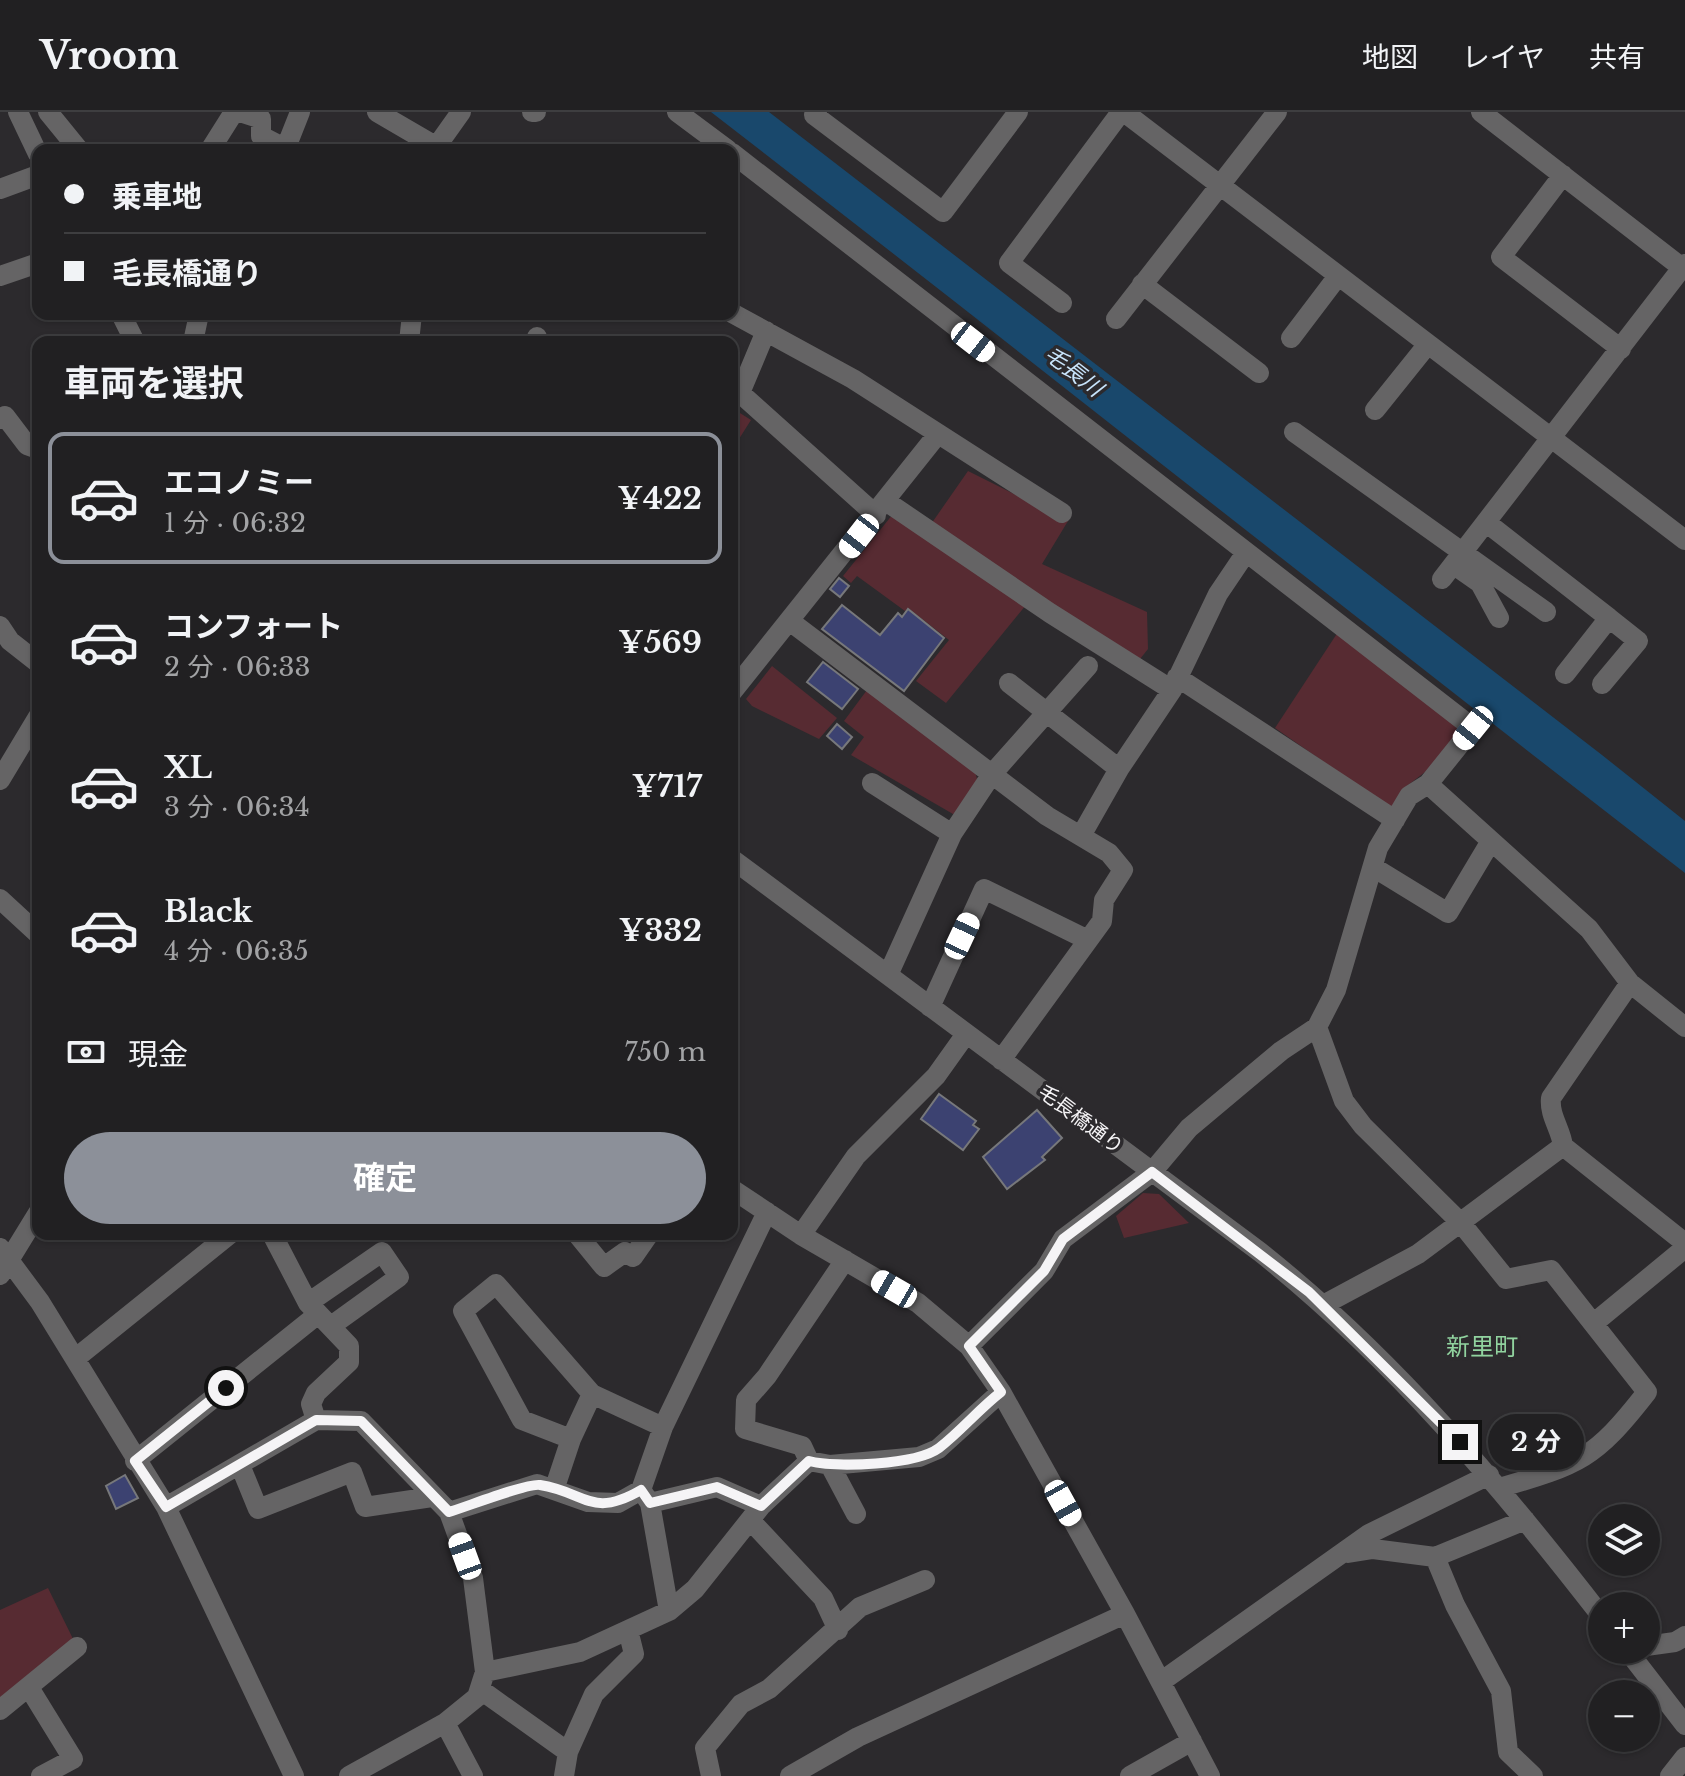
<!DOCTYPE html>
<html lang="ja">
<meta charset="utf-8">
<style>
:root{--surface:#212022;--page:#29282a;--text:#f1f3f6;--muted:#a2a3a5;--line:#3e3e40;--accent:#8c9099}
body{margin:0;font-family:"Libre Baskerville","Noto Sans JP",serif;background:var(--page);color:var(--text);height:100vh;display:flex;flex-direction:column;font-size:30px;white-space:nowrap}
*{box-sizing:border-box;margin:0}
p{font-size:26px;color:var(--muted)}
.icon{flex:none;width:44px;height:44px;fill:none;stroke:currentColor;stroke-width:2;stroke-linecap:round;stroke-linejoin:round}
.map{position:relative;flex:1;overflow:hidden}
.sheet{position:absolute;left:32px;top:224px;width:706px;height:904px;display:flex;flex-direction:column;background:var(--surface);border-radius:16px;box-shadow:0 2px 6px #0004,0 0 0 2px var(--line)}
.sheet>*{flex:none}
.top-card{position:absolute;left:32px;top:32px;width:706px;height:176px;border-radius:16px;box-shadow:0 2px 6px #0004,0 0 0 2px var(--line);display:grid;align-content:center;height:176px;padding:0 32px;background:var(--surface)}
.tools{position:absolute;left:1588px;top:1392px;display:grid;gap:16px}
.tools a{display:grid;place-items:center;width:72px;height:72px;border-radius:50%;background:var(--surface);box-shadow:0 2px 6px #0004,0 0 0 2px var(--line);font-size:40px}
.end{position:absolute;width:36px;height:36px;margin:-18px;border:10px solid #f5f4f6;background:#111;box-shadow:0 0 0 4px #111}
.from{border-radius:50%}
.bubble{position:absolute;height:56px;border-radius:28px;background:var(--surface);box-shadow:0 2px 6px #0004,0 0 0 2px var(--line);font-size:26px;font-weight:700;line-height:56px;text-align:center}
.car{position:absolute;width:24px;height:48px;margin:-24px -12px;border-radius:10px;box-shadow:0 0 6px 2px #0007;background:linear-gradient(#fff 24%,#345 0 40%,#fff 0 76%,#345 0 86%,#fff 0)}
.top-card b{display:flex;align-items:center;gap:28px;height:76px;font-size:30px}
.top-card b+b{border-top:2px solid var(--line)}
.top-card i{width:20px;height:20px;background:var(--text)}
ul{padding:0;list-style:none}
li{display:flex;align-items:center;gap:24px;height:132px;margin:0 16px 12px;padding:0 16px;border:4px solid transparent;border-radius:16px}
li div{flex:1}
li b{display:block;font-size:30px}
li em{font-style:normal;font-weight:700}
li.current{border-color:var(--accent)}
li>.icon{width:72px;height:72px;stroke-width:1.5}
h2{padding:0 32px;font-size:36px;line-height:96px}
.pay{display:flex;align-items:center;gap:20px;height:88px;padding:0 32px;font-size:30px}
.pay p{margin-inline-start:auto}
.cta{display:flex;gap:16px;margin-top:auto;padding:16px 32px}
.cta a{flex:1;height:92px;border-radius:48px;background:var(--accent);color:#fff;font-size:32px;font-weight:700;line-height:92px;text-align:center}
header{display:flex;align-items:center;gap:48px;box-sizing:border-box;height:112px;padding:0 40px;background:var(--surface);border-bottom:2px solid var(--line)}
header strong{font-size:38px}
nav{display:flex;gap:44px;margin-inline-start:auto;font-size:28px}
.map>svg:first-child{display:block}
.green{fill:#572b32}
.water{fill:#19486c}
.building{fill:#3c4271;stroke:#77787b;stroke-width:2}
.lines{fill:none;stroke-linecap:round;stroke-linejoin:round}
.minor{stroke:#656465;stroke-width:20}
.route{stroke:#f5f4f6;stroke-width:10}
.labels{text-anchor:middle;stroke-width:7;stroke-linejoin:round;paint-order:stroke}
.street-label{font-size:20px;fill:#f5f4f6;stroke:#2c2a2d}
.water-label{font-size:22px;font-style:italic;fill:#c9e5fc;stroke:#2c2a2d}
.quarter-label{font-size:24px;fill:#91d39f;stroke:#2c2a2d}
</style>
<header>
<strong>Vroom</strong>
<nav><a>地図</a><a>レイヤ</a><a>共有</a></nav>
</header>
<div class="map">
<svg width="1685" height="1664" viewBox="0 0 1685 1664">
<rect width="100%" height="100%" fill="#2c2a2d"/>
<path class="green" d="M732 296 751 308 732 338Z
M968 359 1068 409 1042 452 1147 500 1148 537 1136 552 929 415Z
M893 402 1026 493 946 591 916 569 949 528 908 496 905 499 857 464 851 471 843 464Z
M1338 520 1460 616 1438 650 1403 677 1393 698 1275 616Z
M772 554 837 606 819 627 752 594 746 587Z
M867 578 975 659 977 667 959 700 953 702 851 643 864 625 844 609Z
M1143 1081 1159 1082 1189 1111 1124 1126 1116 1104Z
M48 1476 77 1535 0 1598V1498Z"/>
<path class="water" d="M711 0H769L1602 643 1685 709V761C1359 509 1037 252 711 0Z"/>
<path class="building" d="M839 466 849 474 840 485 830 477Z
M842 493 880 523 898 501 902 505 908 497 944 526 904 579 822 517Z
M823 550 858 577 842 597 807 570Z
M837 612 852 625 842 637 827 624Z
M939 982 976 1009 973 1013 979 1017 963 1038 921 1007Z
M1037 998 1062 1026 1042 1045 1045 1048 1007 1077 983 1045Z
M125 1363 138 1386 116 1397 106 1374Z"/>
<g class="lines">
<path class="minor" d="M18 0 38 42
M48 0 79 38
M240 0 261 7V24L288 38
M377 0 442 38
M532 0H536
M677 0 728 38
M817 0 814 3 943 100 1018 0
M1124 0 1685 428
M1481 0 1685 158
M210 38 234 0
M285 38 300 0
M434 38 461 0
M732 41 1473 616 1428 672 1409 684 1378 736 1336 878 1317 915 1281 939 1189 1016 1152 1060 1063 1127 1044 1159 969 1234
M1563 63 1501 145 1621 237
M0 77 38 63
M0 164 38 151
M1142 172 1259 261
M1062 191 1009 151 1121 0
M732 201 853 267 1062 401
M121 202 135 230
M1116 207 1277 0
M766 219 740 281 876 403
M537 225V230
M1291 226 1338 164
M193 230 199 202
M409 230 412 202
M1375 298 1428 232
M0 307 5 304 27 333 38 337
M1294 320 1546 500
M887 390 1050 501 1172 578
M1487 411 1609 506 1565 562
M1460 457 1480 471 1499 506
M1442 467 1685 152
M791 510 1047 704 1109 741 1123 758 1104 788 1102 809 1001 948
M0 514 10 529 38 551
M1177 565 1395 708
M1009 571 1119 657 1082 722
M1602 572 1638 529 1609 506
M732 580 937 323
M1119 657 1172 578 1218 482 1245 442
M0 668 38 605
M872 671 952 722
M1428 672 1589 817 1630 871 1685 915
M732 747 1260 1140C1392 1245 1499 1372 1602 1505
M1373 755 1448 801 1491 729
M0 787 38 822
M888 863 952 722 992 662 1088 554
M1630 871 1551 986C1549 1004 1561 1017 1563 1034L1685 1131
M930 895 984 777 1088 828
M1317 915 1344 989 1363 1014 1461 1111 1506 1167 1551 1158 1647 1280C1594 1348 1580 1352 1499 1376
M732 1077 801 1123 918 1191 969 1234 1001 1280 1125 1502 1210 1664
M577 1122 604 1155 625 1140 633 1145 649 1122
M801 1123 856 1044 936 964 966 922
M0 1136 40 1190 166 1395 294 1664
M845 1148 767 1264 746 1288 745 1317 802 1334 809 1349 830 1353 856 1402
M0 1163 38 1101
M308 1191 382 1140 399 1165 331 1214
M1323 1193 1418 1142 1563 1034
M1594 1211 1685 1136
M76 1246 230 1122
M592 1282 571 1327 522 1308 463 1199 496 1172 592 1282 663 1315
M316 1308 361 1309 449 1400 473 1466 485 1560 580 1540 669 1499 695 1477 761 1394 809 1349
M135 1349 317 1203
M240 1353 258 1397 352 1360 365 1395 432 1385
M830 1353 919 1345 938 1337 1001 1280
M554 1378 571 1327
M641 1378 650 1391 669 1499
M650 1391 717 1375 761 1394
M166 1395 316 1308 311 1292 316 1281 349 1250V1234L308 1191 272 1122
M449 1400 537 1372 588 1390 618 1391 641 1378 663 1315 767 1100
M750 1408 823 1486 838 1518
M1525 1408 1435 1445 1455 1493 1501 1579 1508 1640 1533 1664
M1348 1441 1373 1437 1435 1445
M1646 1534 1675 1530 1685 1524
M1627 1538 1685 1613
M1162 1569 1369 1422 1489 1363
M481 1578 568 1640
M33 1582 73 1647 41 1664
M0 1598 77 1535
M445 1611 473 1664
M349 1664 445 1611 477 1585 485 1560
M564 1664 568 1640 594 1582 634 1542 628 1518
M711 1664 705 1636 741 1592 769 1577 860 1495 925 1468
M790 1664 858 1625 1125 1502
M1130 1664 1192 1629
M1670 1664 1685 1645"/>
</g>
<g class="lines">
<path class="route" d="M226 1276 135 1349 166 1395 316 1308 361 1309 449 1400C466 1395 527 1371 540 1373 586 1380 591 1407 641 1378L650 1391 717 1375 761 1394 809 1349C837 1356 916 1353 939 1336 961 1319 979 1297 1001 1280L969 1234 1044 1159 1063 1127 1152 1060 1309 1180 1460 1330"/>
</g>
<g class="labels">
<g class="street-label">
<text transform="translate(1081 1007) rotate(37)" y="7">毛長橋通り</text>
</g>
<g class="water-label">
<text transform="translate(1074 259) rotate(38)" y="8">毛長川</text>
</g>
<g class="quarter-label">
<text x="1482" y="1243">新里町</text>
</g>
</g>
</svg>
<div class="tools">
<a><svg class="icon" aria-label="layers" viewBox="0 0 24 24"><path d="M12 4l9 5-9 5-9-5zM3 14l9 5 9-5"/></svg></a>
<a>+</a>
<a>−</a>
</div>
<i class="end from" style="left:226px;top:1276px"></i>
<i class="end" style="left:1460px;top:1330px"></i>
<div class="bubble" style="left:1488px;top:1302px;width:96px">2 分</div>
<i class="car" style="left:973px;top:230px;rotate:128deg"></i>
<i class="car" style="left:859px;top:424px;rotate:218deg"></i>
<i class="car" style="left:1473px;top:616px;rotate:219deg"></i>
<i class="car" style="left:962px;top:824px;rotate:25deg"></i>
<i class="car" style="left:894px;top:1177px;rotate:300deg"></i>
<i class="car" style="left:1063px;top:1391px;rotate:151deg"></i>
<i class="car" style="left:465px;top:1444px;rotate:340deg"></i>
<div class="top-card">
<b><i class="from"></i>乗車地</b>
<b><i></i>毛長橋通り</b>
</div>
<section class="sheet">
<h2>車両を選択</h2>
<ul>
<li class="current"><svg class="icon" aria-label="car" viewBox="0 0 24 24"><path d="M5 17H2v-5l4-1 3-4h7l3 4 3 1v5h-3M9 17h6M6 11h13"/><circle cx="7" cy="17" r="2"/><circle cx="17" cy="17" r="2"/></svg><div><b>エコノミー</b><p>1 分 · 06:32</p></div><em>¥422</em></li>
<li><svg class="icon" aria-label="car" viewBox="0 0 24 24"><path d="M5 17H2v-5l4-1 3-4h7l3 4 3 1v5h-3M9 17h6M6 11h13"/><circle cx="7" cy="17" r="2"/><circle cx="17" cy="17" r="2"/></svg><div><b>コンフォート</b><p>2 分 · 06:33</p></div><em>¥569</em></li>
<li><svg class="icon" aria-label="car" viewBox="0 0 24 24"><path d="M5 17H2v-5l4-1 3-4h7l3 4 3 1v5h-3M9 17h6M6 11h13"/><circle cx="7" cy="17" r="2"/><circle cx="17" cy="17" r="2"/></svg><div><b>XL</b><p>3 分 · 06:34</p></div><em>¥717</em></li>
<li><svg class="icon" aria-label="car" viewBox="0 0 24 24"><path d="M5 17H2v-5l4-1 3-4h7l3 4 3 1v5h-3M9 17h6M6 11h13"/><circle cx="7" cy="17" r="2"/><circle cx="17" cy="17" r="2"/></svg><div><b>Black</b><p>4 分 · 06:35</p></div><em>¥332</em></li>
</ul>
<div class="pay"><svg class="icon" aria-label="cash" viewBox="0 0 24 24"><path d="M3 7h18v10H3z"/><circle cx="12" cy="12" r="2"/></svg>現金<p>750 m</p></div>
<div class="cta"><a>確定</a></div>
</section>
</div>
